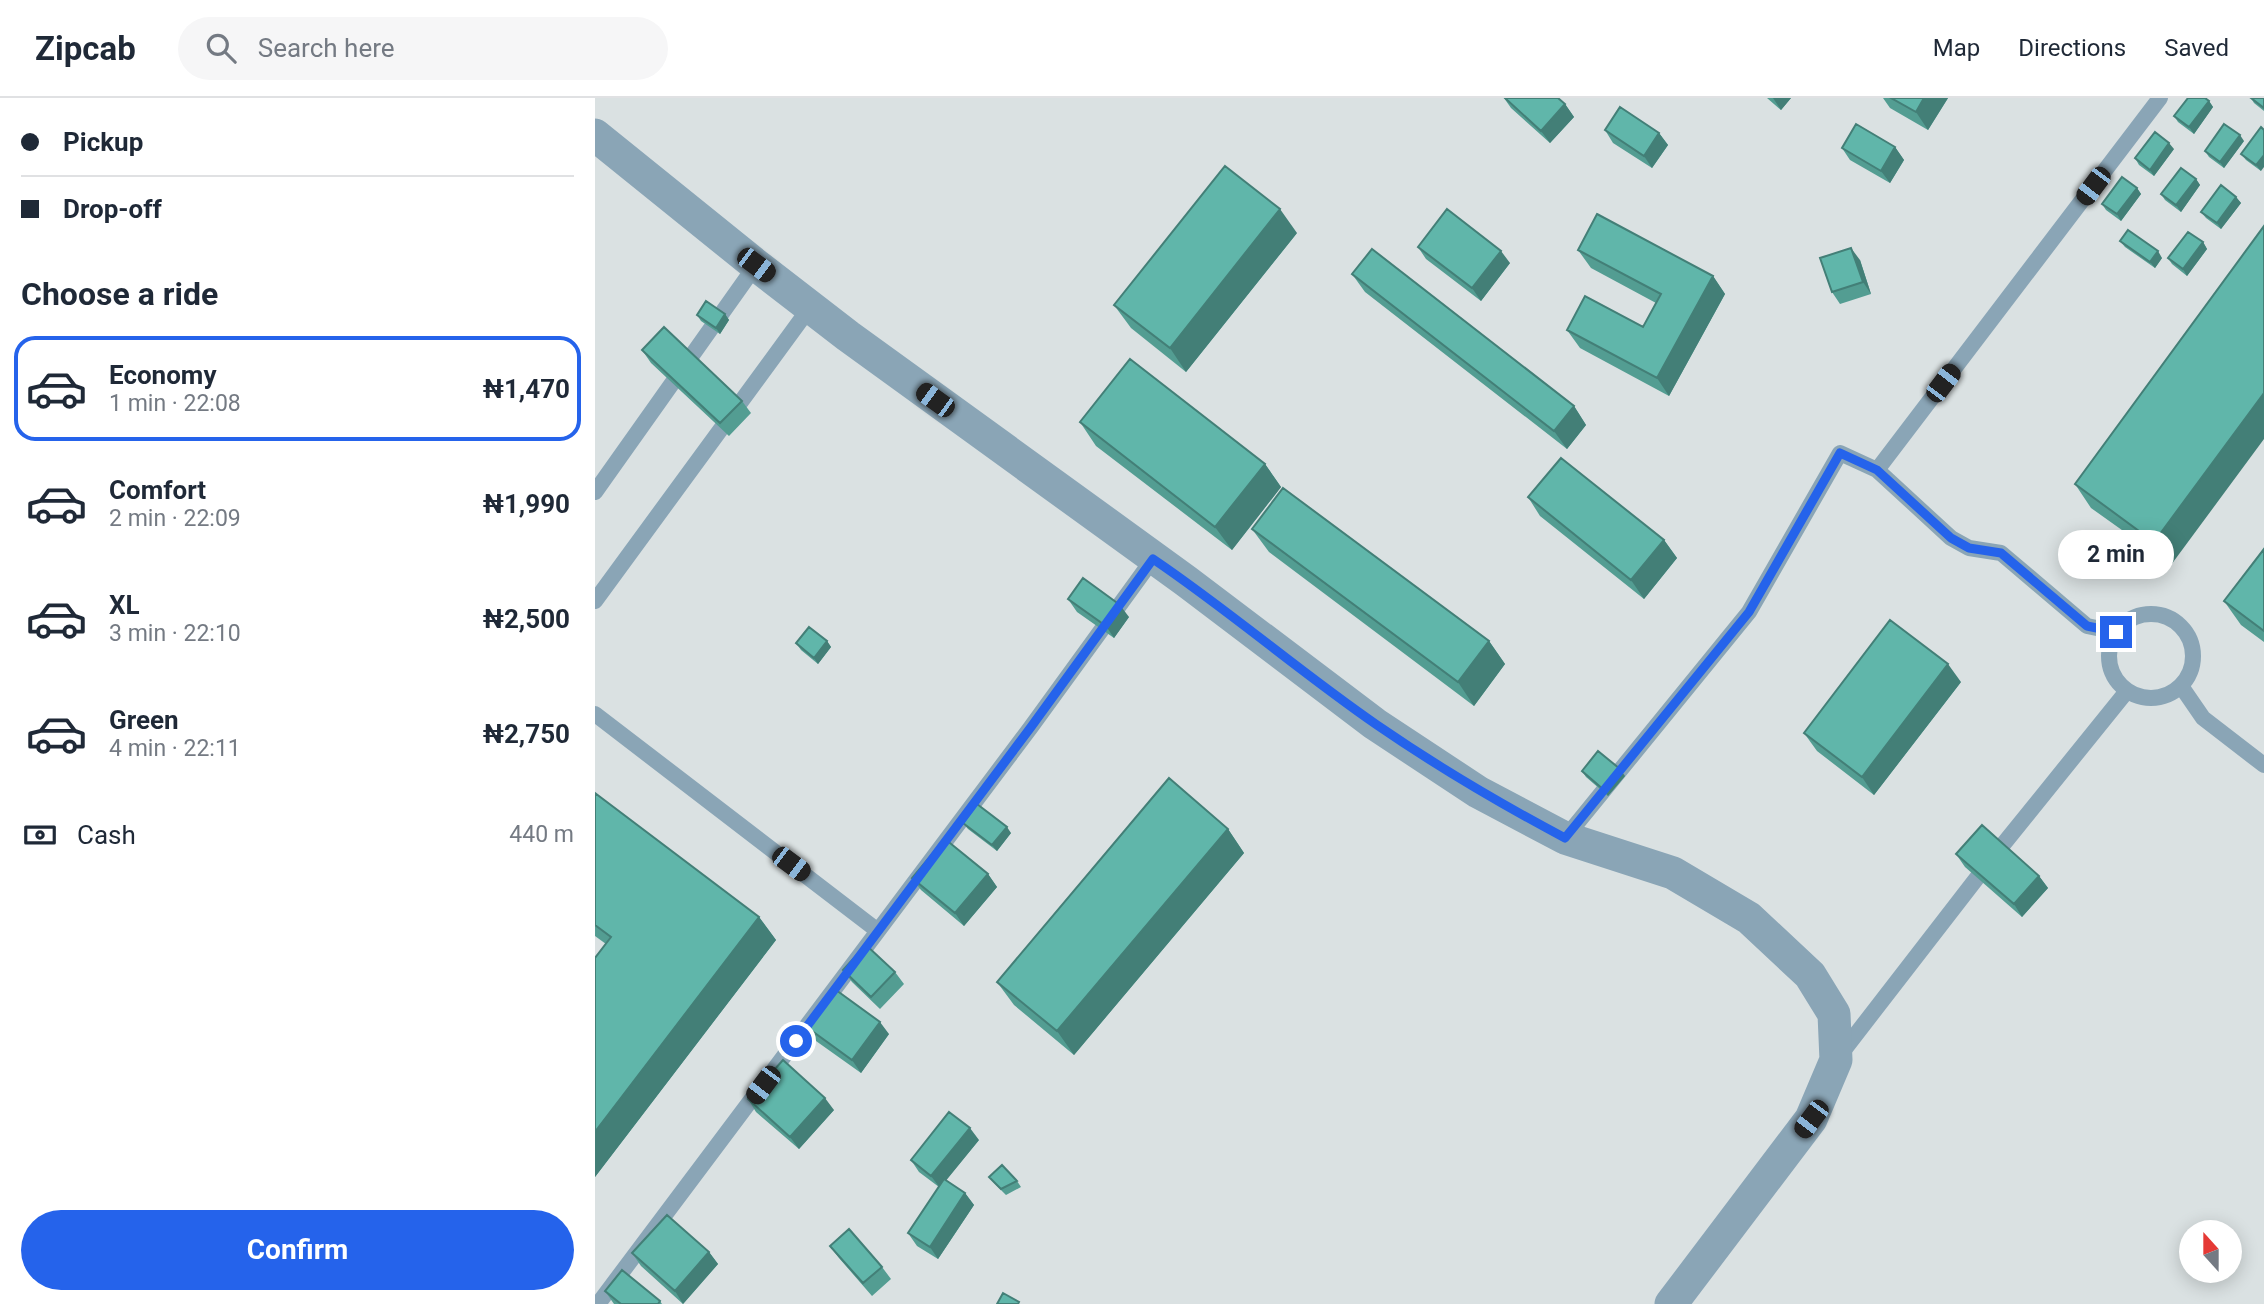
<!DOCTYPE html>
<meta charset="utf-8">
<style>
:root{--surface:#fff;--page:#f6f6f7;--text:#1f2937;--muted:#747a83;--line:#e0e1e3;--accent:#2563eb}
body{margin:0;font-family:Roboto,sans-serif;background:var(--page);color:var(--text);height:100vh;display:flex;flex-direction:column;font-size:26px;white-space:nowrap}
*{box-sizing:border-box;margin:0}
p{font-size:23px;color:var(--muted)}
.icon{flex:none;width:38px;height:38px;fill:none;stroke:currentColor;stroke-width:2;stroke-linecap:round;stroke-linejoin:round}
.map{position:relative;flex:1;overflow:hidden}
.side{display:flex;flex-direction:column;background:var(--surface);width:595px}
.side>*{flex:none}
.top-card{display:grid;align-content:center;height:154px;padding:0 21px;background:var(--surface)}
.needle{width:46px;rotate:339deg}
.tools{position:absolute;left:1584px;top:1122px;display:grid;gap:14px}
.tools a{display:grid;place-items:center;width:63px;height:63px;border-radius:50%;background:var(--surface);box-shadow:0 4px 18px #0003;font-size:35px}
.end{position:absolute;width:32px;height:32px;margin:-16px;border:9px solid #2563eb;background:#fff;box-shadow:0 0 0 4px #fff}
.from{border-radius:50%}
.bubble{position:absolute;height:49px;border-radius:24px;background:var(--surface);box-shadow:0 4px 18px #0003;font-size:23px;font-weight:700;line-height:49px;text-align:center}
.car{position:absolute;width:21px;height:42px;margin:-21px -10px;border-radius:9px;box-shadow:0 0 5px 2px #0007;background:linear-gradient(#222 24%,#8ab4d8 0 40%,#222 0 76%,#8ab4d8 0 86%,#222 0)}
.top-card b{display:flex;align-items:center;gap:24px;height:66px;font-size:26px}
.top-card b+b{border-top:2px solid var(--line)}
.top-card i{width:18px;height:18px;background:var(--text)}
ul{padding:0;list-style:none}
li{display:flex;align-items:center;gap:21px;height:105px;margin:0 14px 10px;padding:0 7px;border:4px solid transparent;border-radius:21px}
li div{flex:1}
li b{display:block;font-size:26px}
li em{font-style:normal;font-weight:700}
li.active{border-color:var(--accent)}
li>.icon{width:63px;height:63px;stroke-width:1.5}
h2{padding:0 21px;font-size:32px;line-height:84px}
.pay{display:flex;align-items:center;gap:18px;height:77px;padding:0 21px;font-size:26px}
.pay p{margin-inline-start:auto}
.button{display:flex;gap:14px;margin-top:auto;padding:14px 21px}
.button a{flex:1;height:80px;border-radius:42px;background:var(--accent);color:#fff;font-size:28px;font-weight:700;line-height:80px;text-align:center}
header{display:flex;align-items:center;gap:42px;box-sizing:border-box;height:98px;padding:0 35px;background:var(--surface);border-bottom:2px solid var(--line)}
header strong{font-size:33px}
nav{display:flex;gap:38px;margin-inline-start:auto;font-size:24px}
.search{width:490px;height:63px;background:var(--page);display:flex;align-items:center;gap:18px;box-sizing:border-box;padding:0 24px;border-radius:38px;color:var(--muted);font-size:26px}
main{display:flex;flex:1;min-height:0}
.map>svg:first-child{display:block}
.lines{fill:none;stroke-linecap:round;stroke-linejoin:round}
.service{stroke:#8aa5b6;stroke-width:16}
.minor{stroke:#8aa5b6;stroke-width:33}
.wall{fill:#539d92}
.shaded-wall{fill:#437f77}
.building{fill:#60b6aa;stroke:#437f77;stroke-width:2}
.route{stroke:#2563eb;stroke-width:9}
</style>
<header>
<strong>Zipcab</strong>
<div class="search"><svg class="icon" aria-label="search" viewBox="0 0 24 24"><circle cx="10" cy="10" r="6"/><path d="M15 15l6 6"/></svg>Search here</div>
<nav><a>Map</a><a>Directions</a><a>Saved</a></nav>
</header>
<main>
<section class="side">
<div class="top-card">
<b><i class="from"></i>Pickup</b>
<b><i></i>Drop-off</b>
</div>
<h2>Choose a ride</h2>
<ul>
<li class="active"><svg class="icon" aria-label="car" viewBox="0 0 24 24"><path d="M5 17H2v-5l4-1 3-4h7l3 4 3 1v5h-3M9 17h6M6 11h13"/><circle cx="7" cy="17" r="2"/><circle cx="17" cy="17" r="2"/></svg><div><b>Economy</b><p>1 min · 22:08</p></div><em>₦1,470</em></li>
<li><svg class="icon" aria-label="car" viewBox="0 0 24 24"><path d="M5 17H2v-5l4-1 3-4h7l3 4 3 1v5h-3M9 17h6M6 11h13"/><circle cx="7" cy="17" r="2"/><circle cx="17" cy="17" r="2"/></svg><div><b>Comfort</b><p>2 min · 22:09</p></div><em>₦1,990</em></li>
<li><svg class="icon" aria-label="car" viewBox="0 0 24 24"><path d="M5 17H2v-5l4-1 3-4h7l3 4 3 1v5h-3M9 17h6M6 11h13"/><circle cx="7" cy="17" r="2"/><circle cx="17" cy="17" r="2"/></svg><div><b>XL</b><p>3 min · 22:10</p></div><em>₦2,500</em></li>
<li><svg class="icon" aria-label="car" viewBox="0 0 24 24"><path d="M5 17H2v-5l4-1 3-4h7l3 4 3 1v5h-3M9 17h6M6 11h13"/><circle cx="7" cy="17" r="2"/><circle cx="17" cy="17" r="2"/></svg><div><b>Green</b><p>4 min · 22:11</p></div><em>₦2,750</em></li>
</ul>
<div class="pay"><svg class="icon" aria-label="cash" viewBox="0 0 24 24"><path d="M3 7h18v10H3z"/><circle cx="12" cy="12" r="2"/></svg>Cash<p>440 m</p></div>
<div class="button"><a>Confirm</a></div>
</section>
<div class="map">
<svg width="1669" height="1206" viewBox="0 0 1669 1206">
<rect width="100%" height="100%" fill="#dae1e2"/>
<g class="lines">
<path class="service" d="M0 394 161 167
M0 503 216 208
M1514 558a42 42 0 1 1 84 0a42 42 0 1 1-84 0Z
M1521 534 1492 528 1406 455 1374 450 1356 440 1282 372 1565 0
M1586 588 1608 620 1669 667
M0 616 283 833
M970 740 1154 514 1245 355 1282 372
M1245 957 1402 754 1532 593
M3 1206 436 629 558 461"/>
<path class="minor" d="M0 37 161 167 253 238 591 483 780 626 883 694 970 740 1078 775 1154 820 1215 877 1239 916 1241 962 1216 1021 1076 1206"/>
</g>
<path class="wall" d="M909 0H963L970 6 979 19 955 45 916 10Z
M1172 0H1196L1186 12Z
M1288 0H1353L1333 32 1295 10Z
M1656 0H1669V13L1659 5Z
M1614 3 1618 9 1599 36 1583 24 1579 18Z
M1666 29V73L1651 62 1646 56Z
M1010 32 1064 35 1073 47 1057 70 1018 45Z
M1649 43 1629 70 1614 59 1610 53Z
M1300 49 1309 62 1295 85 1255 62 1247 50Z
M1579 51 1559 78 1544 67 1540 60Z
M1601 81 1605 87 1586 114 1570 102 1566 96Z
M1542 90 1546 96 1526 123 1511 112 1507 106Z
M1641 99 1646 105 1626 131 1611 120 1606 114Z
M1669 128 1576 467 1496 410 1480 386Z
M702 135 591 274 536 230 519 207Z
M1525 143 1567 160 1560 170 1530 149Z
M1608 144 1612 151 1592 178 1577 166 1573 160Z
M823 149 915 165 886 203 831 161Z
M983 152 1118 178 1130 196 1074 298 985 250 972 232 1048 229 1061 205 996 170Z
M1265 162 1276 196 1245 206 1237 194Z
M757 176 979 308 991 327 972 351 770 194Z
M130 216 134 222 125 236 106 223 102 217Z
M47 252 147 303 156 315 134 338 56 265Z
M485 324 670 366 686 389 637 452 501 348Z
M933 399 1069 442 1082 460 1049 501 945 418Z
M657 431 894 543 910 566 879 608 674 454Z
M1669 451V544L1646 527 1629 503Z
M473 501 534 519 519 540 482 514Z
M232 543 236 549 223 566 206 552 201 545Z
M1366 584 1279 697 1222 653 1209 635Z
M987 673 1030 678 1013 698 991 679Z
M0 695 164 819 181 842 0 1079V860L11 846 0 838Z
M368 725 416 735 402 753 373 731Z
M633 731 649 755 479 957 419 907 402 884Z
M1361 756 1444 778 1453 790 1427 819 1370 769Z
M393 776 402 789 369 828 326 792 317 780Z
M248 872 300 874 309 886 285 911 257 884Z
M213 930 294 936 266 975 221 943Z
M153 1001 239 1012 204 1051 161 1014Z
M384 1042 351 1082 370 1095 379 1107 343 1161 322 1148 313 1135 344 1089 324 1074 316 1062Z
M394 1079 422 1083 426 1089 411 1097 399 1085Z
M235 1148 287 1169 296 1181 277 1198 244 1160Z
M114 1154 123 1166 88 1206 46 1168 37 1155Z
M10 1193 65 1203 67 1206H19Z"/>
<path class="shaded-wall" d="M1178 0H1196L1186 12Z
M1329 0H1353L1333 32 1321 14Z
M1614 3 1618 9 1599 36 1594 29Z
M970 6 979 19 955 45 946 33Z
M1064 35 1073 47 1057 70 1049 58Z
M1645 37 1649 43 1629 70 1625 64Z
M1574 45 1579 51 1559 78 1555 72Z
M1300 49 1309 62 1295 85 1286 73Z
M1669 57V69L1666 73 1661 67Z
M1601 81 1605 87 1586 114 1581 107Z
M1542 90 1546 96 1526 123 1522 116Z
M1641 99 1646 105 1626 131 1622 125Z
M685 111 702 135 591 274 575 250Z
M1608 144 1612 151 1592 178 1588 171Z
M1256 150 1265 162 1276 196 1268 184Z
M906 153 915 165 886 203 877 190Z
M1563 153 1567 160 1560 170 1555 164Z
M1118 178 1130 196 1074 298 1062 280Z
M130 216 134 222 125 236 121 230Z
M1669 295V341L1576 467 1559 444Z
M979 308 991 327 972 351 959 333Z
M670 366 686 389 637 452 620 429Z
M1069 442 1082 460 1049 501 1036 482Z
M525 507 534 519 519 540 511 528Z
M232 543 236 549 223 566 219 560Z
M894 543 910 566 879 608 863 584Z
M1353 566 1366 584 1279 697 1267 679Z
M1025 671 1030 678 1013 698 1009 692Z
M412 729 416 735 402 753 397 747Z
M633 731 649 755 479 957 462 933Z
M393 776 402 789 369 828 360 815Z
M1444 778 1453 790 1427 819 1419 806Z
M164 819 181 842 0 1079V1034Z
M285 924 294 936 266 975 257 962Z
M230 1000 239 1012 204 1051 195 1039Z
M375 1030 384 1042 345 1090 336 1078Z
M370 1095 379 1107 343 1161 335 1149Z
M114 1154 123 1166 88 1206 80 1193Z"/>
<path class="building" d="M910 0H963L970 6 946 33Z
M1296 0H1329L1321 14Z
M1593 0H1610L1614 3 1594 29 1579 18Z
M1656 0H1669V10Z
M1025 9 1064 35 1049 58 1010 32Z
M1261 26 1300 49 1286 73 1247 50Z
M1629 26 1645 37 1625 64 1610 53Z
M1666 29 1669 32V57L1661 67 1646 56Z
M1560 34 1574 45 1555 72 1540 60Z
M630 68 685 111 575 250 519 207Z
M1586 70 1601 81 1581 107 1566 96Z
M1527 79 1542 90 1522 116 1507 106Z
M1626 87 1641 99 1622 125 1606 114Z
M852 111 906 153 877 190 823 149Z
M1002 116 1118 178 1062 280 972 232 990 198 1048 229 1066 196 983 152Z
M1669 128V295L1559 444 1480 386Z
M1533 132 1563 153 1555 164 1525 143Z
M1593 134 1608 144 1588 171 1573 160Z
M1256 150 1268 184 1237 194 1225 160Z
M777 151 979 308 959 333 757 176Z
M111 203 130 216 121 230 102 217Z
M69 229 147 303 125 325 47 252Z
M535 261 670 366 620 429 485 324Z
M966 360 1069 442 1036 482 933 399Z
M688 390 894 543 863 584 657 431Z
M1669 451V533L1629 503Z
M488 480 525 507 511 528 473 501Z
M1295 522 1353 566 1267 679 1209 635Z
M214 529 232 543 219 560 201 545Z
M1003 653 1025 671 1009 692 987 673Z
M574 680 633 731 462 933 402 884Z
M0 695 164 819 0 1034V860L16 839 0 827Z
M382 706 412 729 397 747 368 725Z
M1387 727 1444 778 1419 806 1361 756Z
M350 741 393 776 360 815 317 780Z
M271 847 300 874 276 899 248 872Z
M241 892 285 924 257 962 213 930Z
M188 962 230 1000 195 1039 153 1001Z
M354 1014 375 1030 336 1078 316 1062Z
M407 1067 422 1083 406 1091 394 1079Z
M349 1081 370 1095 335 1149 313 1135Z
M72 1117 114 1154 80 1193 37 1155Z
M254 1131 287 1169 268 1185 235 1148Z
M27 1172 65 1203 63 1206H26L10 1193Z
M408 1195 424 1204 423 1206H402Z"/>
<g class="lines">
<path class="route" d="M201 943 436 629 558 461C635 513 705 574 782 627 843 669 904 705 970 740L1154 514 1245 355 1282 372 1356 440 1374 450 1406 455 1492 528 1521 534"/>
</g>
</svg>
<div class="tools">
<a><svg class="needle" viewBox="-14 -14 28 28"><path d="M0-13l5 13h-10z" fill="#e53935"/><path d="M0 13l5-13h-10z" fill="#747a83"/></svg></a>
</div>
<i class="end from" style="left:201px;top:943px"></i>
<i class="end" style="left:1521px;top:534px"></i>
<div class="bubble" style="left:1463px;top:432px;width:116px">2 min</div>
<i class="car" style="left:1498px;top:88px;rotate:217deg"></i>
<i class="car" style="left:161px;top:167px;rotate:127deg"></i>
<i class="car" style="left:1348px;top:285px;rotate:37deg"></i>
<i class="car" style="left:340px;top:302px;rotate:306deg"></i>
<i class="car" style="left:196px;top:766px;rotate:127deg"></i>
<i class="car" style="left:168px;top:987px;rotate:217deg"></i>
<i class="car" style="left:1216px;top:1021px;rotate:217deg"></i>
</div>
</main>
